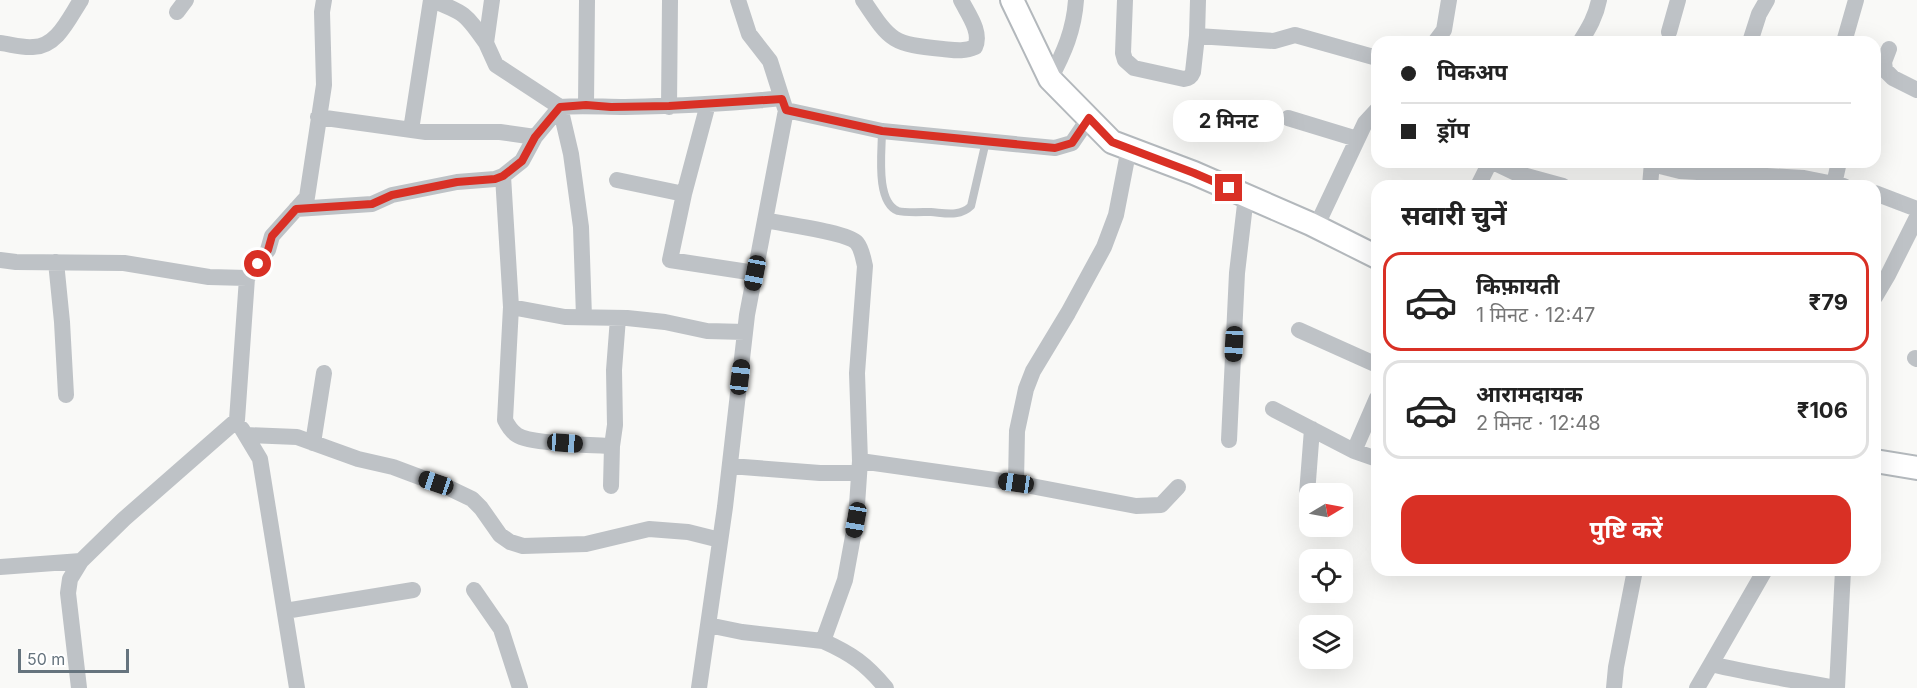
<!DOCTYPE html>
<html lang="hi">
<meta charset="utf-8">
<style>
:root{--surface:#fff;--page:#f2f2f2;--text:#222;--muted:#767676;--line:#e0e0e0;--accent:#d93025}
body{margin:0;font-family:Inter,"Noto Sans Devanagari",sans-serif;background:var(--page);color:var(--text);height:100vh;display:flex;flex-direction:column;font-size:22px;white-space:nowrap}
*{box-sizing:border-box;margin:0}
p{font-size:20px;color:var(--muted)}
.icon{flex:none;width:33px;height:33px;fill:none;stroke:currentColor;stroke-width:2;stroke-linecap:round;stroke-linejoin:round}
.map{position:relative;flex:1;overflow:hidden}
.panel{position:absolute;left:1371px;top:180px;width:510px;height:396px;display:flex;flex-direction:column;background:var(--surface);border-radius:18px;box-shadow:0 6px 24px #0002}
.panel>*{flex:none}
.hud{position:absolute;left:1371px;top:36px;width:510px;height:132px;border-radius:18px;box-shadow:0 6px 24px #0002;display:grid;align-content:center;height:132px;padding:0 30px;background:var(--surface)}
.needle{width:39px;rotate:80deg}
.fabs{position:absolute;left:1299px;top:483px;display:grid;gap:12px}
.fabs a{display:grid;place-items:center;width:54px;height:54px;border-radius:12px;background:var(--surface);box-shadow:0 6px 24px #0002;font-size:30px}
.scale{position:absolute;left:18px;bottom:15px;width:111px;box-sizing:border-box;padding-left:6px;border:3px solid #66747e;border-top:0;font-size:16px;line-height:21px;white-space:nowrap;color:#66747e;-webkit-text-stroke:4px #fff;paint-order:stroke}
.end{position:absolute;width:27px;height:27px;margin:-14px;border:8px solid #d93025;background:#fff;box-shadow:0 0 0 3px #fff}
.from{border-radius:50%}
.bubble{position:absolute;height:42px;border-radius:18px;background:var(--surface);box-shadow:0 6px 24px #0002;font-size:20px;font-weight:700;line-height:42px;text-align:center}
.car{position:absolute;width:18px;height:36px;margin:-18px -9px;border-radius:8px;box-shadow:0 0 4px 2px #0007;background:linear-gradient(#222 24%,#8ab4d8 0 40%,#222 0 76%,#8ab4d8 0 86%,#222 0)}
.hud b{display:flex;align-items:center;gap:21px;height:57px;font-size:22px}
.hud b+b{border-top:2px solid var(--line)}
.hud i{width:15px;height:15px;background:var(--text)}
ul{padding:0;list-style:none}
li{display:flex;align-items:center;gap:18px;height:99px;margin:0 12px 9px;padding:0 18px;border:3px solid var(--line);border-radius:18px}
li div{flex:1}
li b{display:block;font-size:22px}
li em{font-style:normal;font-weight:700}
li.on{border-color:var(--accent)}
li>.icon{width:54px;height:54px;stroke-width:1.5}
h2{padding:0 30px;font-size:27px;line-height:72px}
.button{display:flex;gap:12px;margin-top:auto;padding:12px 30px}
.button a{flex:1;height:69px;border-radius:18px;background:var(--accent);color:#fff;font-size:24px;font-weight:700;line-height:69px;text-align:center}
.map>svg:first-child{display:block}
.lines{fill:none;stroke-linecap:round;stroke-linejoin:round}
.secondary-casing{stroke:#b3b8bc;stroke-width:26}
.lane{stroke:#bec2c6;stroke-width:8}
.street{stroke:#bec2c6;stroke-width:16}
.secondary{stroke:#fff;stroke-width:22}
.route{stroke:#d93025;stroke-width:8}
</style>
<div class="map">
<svg width="1917" height="688" viewBox="0 0 1917 688">
<rect width="100%" height="100%" fill="#f9f9f7"/>
<g class="lines">
<defs>
<path id="secondary" d="M1012 0 1050 79 1112 142 1194 173 1311 224 1377 257
M1875 461 1917 468"/>
</defs>
<use href="#secondary" class="secondary-casing"/>
<path class="lane" d="M882 131C882 151 875 202 898 211 905 213 922 212 931 212 945 213 960 217 971 206L986 141"/>
<path class="street" d="M431 0C464 12 466 14 486 43
M738 0 749 34 770 61 785 108
M863 0C891 42 892 44 943 49 954 50 964 52 975 47 982 32 968 14 961 0
M1125 0 1123 53 1125 60 1134 68 1184 79C1189 78 1191 77 1193 72L1197 36
M1198 0 1197 36 1274 41 1295 35 1377 58
M177 12 186 0
M1669 32 1678 0
M1435 42 1444 30 1449 0
M1580 42C1589 28 1596 16 1599 0
M1750 42 1759 14 1767 0
M1844 42 1856 0
M0 43C10 44 22 48 33 47 57 47 69 18 81 0
M1889 49 1884 62 1885 70 1893 78 1917 90
M1050 79C1064 53 1074 30 1076 0
M708 104 684 194 670 260 755 273
M586 105 587 0
M669 107 670 0
M318 117 426 132H500L535 137
M1288 118 1357 139
M411 130 431 0
M1493 162 1516 173 1563 186
M1652 164 1680 171 1804 178 1844 186
M503 176 511 307
M617 180 684 194
M1834 184 1839 162
M1478 186 1490 162
M1650 186 1652 162
M1875 193 1917 209
M296 209 372 204 392 195 457 182 495 179 503 176 522 161 535 137 560 107 496 65 486 43 492 0
M1316 227 1365 123 1377 110
M0 260 16 262 124 263 209 277 247 278 268 250 272 236 307 197 324 85 322 12 324 0
M56 262 62 322 66 395
M1875 297 1888 275 1917 217
M584 317 581 227 571 154 560 107C582 105 603 107 625 107 677 106 730 104 782 98
M1299 330 1377 365
M1915 358 1917 359
M1273 409 1354 451 1377 459
M242 429 260 459 297 688
M246 435 297 437 358 459 393 467 449 488 472 499 481 508 500 535 510 542 523 546 586 544 649 529 688 532 720 540
M1229 440 1237 273 1246 196
M313 443 324 373
M612 446C593 445 530 444 517 435 511 431 508 426 505 420L511 307 565 317 627 318 665 322 707 331 745 332
M1354 451 1377 398
M860 461 1016 483 1136 506 1161 505 1178 487
M730 466 820 473H859
M1016 483 1017 431 1026 389 1033 371 1068 313 1104 247 1116 215 1129 148
M611 486 612 446 615 425 614 370 618 318
M1307 494 1312 429
M0 567 81 561 124 519 237 420 247 278
M1765 570 1711 664C1752 674 1794 680 1836 688
M474 590 501 629 520 688
M285 611 413 590
M708 625 742 632 823 641 845 580 856 520 860 461 857 373 865 266C863 258 862 249 857 243 848 232 782 224 765 220
M823 641C852 654 866 664 886 688
M79 688 68 593 70 579 81 561
M699 688 725 507 747 315 786 110 882 131 1055 148 1072 143 1089 118
M1614 688 1616 667 1635 570
M1697 688 1711 664
M1837 688 1843 570"/>
<use href="#secondary" class="secondary"/>
</g>
<g class="lines">
<path class="route" d="M258 264 268 250 272 236 296 209 372 204 392 195 457 182 495 179 503 176 522 161 535 137 560 107 586 105 611 107 669 106 782 99 786 110 882 131 1055 148 1072 143 1089 118 1112 142 1194 173 1229 188"/>
</g>
</svg>
<div class="fabs">
<a><svg class="needle" viewBox="-14 -14 28 28"><path d="M0-13l5 13h-10z" fill="#e53935"/><path d="M0 13l5-13h-10z" fill="#767676"/></svg></a>
<a><svg class="icon" aria-label="locate" viewBox="0 0 24 24"><circle cx="12" cy="12" r="6"/><path d="M12 2v4M12 18v4M2 12h4M18 12h4"/></svg></a>
<a><svg class="icon" aria-label="layers" viewBox="0 0 24 24"><path d="M12 4l9 5-9 5-9-5zM3 14l9 5 9-5"/></svg></a>
</div>
<div class="scale">50 m</div>
<i class="end from" style="left:258px;top:264px"></i>
<i class="end" style="left:1229px;top:188px"></i>
<div class="bubble" style="left:1173px;top:100px;width:111px">2 मिनट</div>
<i class="car" style="left:755px;top:273px;rotate:191deg"></i>
<i class="car" style="left:1234px;top:344px;rotate:183deg"></i>
<i class="car" style="left:740px;top:377px;rotate:7deg"></i>
<i class="car" style="left:565px;top:443px;rotate:94deg"></i>
<i class="car" style="left:436px;top:483px;rotate:289deg"></i>
<i class="car" style="left:1016px;top:483px;rotate:278deg"></i>
<i class="car" style="left:856px;top:520px;rotate:190deg"></i>
<div class="hud">
<b><i class="from"></i>पिकअप</b>
<b><i></i>ड्रॉप</b>
</div>
<section class="panel">
<h2>सवारी चुनें</h2>
<ul>
<li class="on"><svg class="icon" aria-label="car" viewBox="0 0 24 24"><path d="M5 17H2v-5l4-1 3-4h7l3 4 3 1v5h-3M9 17h6M6 11h13"/><circle cx="7" cy="17" r="2"/><circle cx="17" cy="17" r="2"/></svg><div><b>किफ़ायती</b><p>1 मिनट · 12:47</p></div><em>₹79</em></li>
<li><svg class="icon" aria-label="car" viewBox="0 0 24 24"><path d="M5 17H2v-5l4-1 3-4h7l3 4 3 1v5h-3M9 17h6M6 11h13"/><circle cx="7" cy="17" r="2"/><circle cx="17" cy="17" r="2"/></svg><div><b>आरामदायक</b><p>2 मिनट · 12:48</p></div><em>₹106</em></li>
</ul>
<div class="button"><a>पुष्टि करें</a></div>
</section>
</div>
